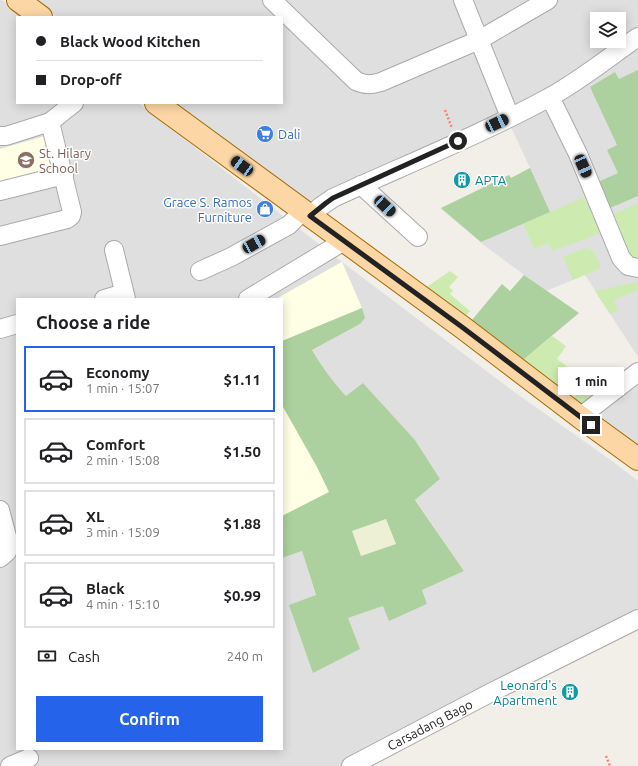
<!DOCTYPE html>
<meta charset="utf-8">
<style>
:root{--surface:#fff;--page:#f2f2f2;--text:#202124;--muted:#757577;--line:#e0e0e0;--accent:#2563eb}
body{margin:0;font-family:Ubuntu,sans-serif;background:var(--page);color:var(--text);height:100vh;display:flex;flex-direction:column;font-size:15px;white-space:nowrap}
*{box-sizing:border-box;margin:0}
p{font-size:13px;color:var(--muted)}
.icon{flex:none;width:22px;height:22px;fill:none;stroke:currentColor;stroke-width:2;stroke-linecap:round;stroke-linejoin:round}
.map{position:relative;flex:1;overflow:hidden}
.side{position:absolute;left:16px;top:298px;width:267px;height:452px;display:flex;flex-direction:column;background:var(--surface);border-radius:0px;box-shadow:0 2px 10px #0003}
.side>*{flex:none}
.hud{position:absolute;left:16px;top:16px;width:267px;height:88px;border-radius:0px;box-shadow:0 2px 10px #0003;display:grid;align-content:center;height:88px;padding:0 20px;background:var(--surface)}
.buttons{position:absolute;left:590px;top:12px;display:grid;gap:8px}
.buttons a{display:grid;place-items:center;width:36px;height:36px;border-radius:0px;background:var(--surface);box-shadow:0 2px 10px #0003;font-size:20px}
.end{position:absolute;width:18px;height:18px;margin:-9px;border:5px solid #222;background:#fff;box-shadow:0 0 0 2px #fff}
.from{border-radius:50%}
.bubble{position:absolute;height:28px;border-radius:0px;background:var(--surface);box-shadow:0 2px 10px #0003;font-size:13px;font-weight:700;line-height:28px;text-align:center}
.car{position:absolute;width:12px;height:24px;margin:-12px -6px;border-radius:5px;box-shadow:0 0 3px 1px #0007;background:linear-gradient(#222 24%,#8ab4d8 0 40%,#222 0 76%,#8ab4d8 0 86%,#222 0)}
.hud b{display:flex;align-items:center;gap:14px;height:38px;font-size:15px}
.hud b+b{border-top:1px solid var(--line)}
.hud i{width:10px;height:10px;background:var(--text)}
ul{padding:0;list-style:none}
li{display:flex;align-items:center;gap:12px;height:66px;margin:0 8px 6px;padding:0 12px;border:2px solid var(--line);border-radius:0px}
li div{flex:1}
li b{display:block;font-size:15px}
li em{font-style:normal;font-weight:700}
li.on{border-color:var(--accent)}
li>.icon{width:36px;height:36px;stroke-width:1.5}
h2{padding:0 20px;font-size:18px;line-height:48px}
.pay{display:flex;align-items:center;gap:10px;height:44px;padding:0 20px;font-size:15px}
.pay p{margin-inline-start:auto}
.action{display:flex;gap:8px;margin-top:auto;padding:8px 20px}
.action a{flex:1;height:46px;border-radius:0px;background:var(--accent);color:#fff;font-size:16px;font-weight:700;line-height:46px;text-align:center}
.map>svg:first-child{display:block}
.residential{fill:#e0dfdf;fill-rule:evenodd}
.education{fill:#ffffe5}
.farmland{fill:#eef0d5}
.grass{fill:#cdebb0}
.forest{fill:#add19e;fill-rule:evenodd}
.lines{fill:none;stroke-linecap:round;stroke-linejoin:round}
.minor-casing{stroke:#a9a9a9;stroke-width:20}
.major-casing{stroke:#a06b00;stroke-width:24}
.path{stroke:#fa8072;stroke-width:2.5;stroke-dasharray:2 2;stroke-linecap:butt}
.minor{stroke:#fff;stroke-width:18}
.major{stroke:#fcd6a4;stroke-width:22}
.route{stroke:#222;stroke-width:5}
.labels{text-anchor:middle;stroke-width:3;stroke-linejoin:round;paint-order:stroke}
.shop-label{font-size:13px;fill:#366cbe;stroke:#fff;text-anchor:start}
.education-label{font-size:13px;fill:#785e54;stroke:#fff;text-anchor:start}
.culture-label{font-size:13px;fill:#0d838f;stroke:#fff;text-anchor:start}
.street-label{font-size:13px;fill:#222;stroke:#fff}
</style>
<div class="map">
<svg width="638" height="766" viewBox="0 0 638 766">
<rect width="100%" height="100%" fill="#f2efe9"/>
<path class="residential" d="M0 0H2L26 17H17V103H138L342 262 513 391 612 461 638 481V613L340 766H0ZM342 262 360 324 312 350 322 367 336 385 346 397 363 383 415 440 440 479 415 499 464 571 422 590 427 604 390 620 383 606 348 618 289 606 316 596 302 551 282 558V749H17V299H276Z
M35 0H638V34L588 70 308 206 166 103H282V17H57ZM597 19H619V41H597Z
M638 48V357L585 275 546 291 485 246 441 209 509 175 511 178 530 168 510 125Z
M638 383V452L593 413Z"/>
<path class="education" d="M45 136 55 170 0 186V149Z
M342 262 362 308 282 341V299H276Z
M282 405 317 467 329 492 282 516Z"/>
<path class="farmland" d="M387 519 396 544 361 557 352 531Z"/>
<path class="grass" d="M584 197 601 233 552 251 548 243 534 249 523 224Z
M638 203V261L629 256 609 216Z
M588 248 595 253 601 268 573 280 563 257 582 249Z
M450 271 458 277 449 287 453 291 450 294 470 311 466 316H461L424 289Z
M638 282V290L614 300 618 310 610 314 595 291Z
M552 336 566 346 557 359 582 377 569 393 567 391 565 393 523 360Z
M592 374 594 376 592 379 600 386 608 377 616 383 583 407 573 399Z"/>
<path class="forest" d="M638 70V196L610 208 598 182 618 173 607 150 617 145 590 87 615 72 619 79Z
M530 168 550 212 481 242 441 208 509 175 511 178Z
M524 275 579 313 523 360 473 325 472 320 502 284 510 291Z
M362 308 365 318 360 324 312 350C322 367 333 382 346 396L363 383 415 440 440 479 415 500 464 571 422 590 427 604 389 621 383 606 348 618 360 649 313 673 289 605 316 595 302 551 282 558V516L329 492 317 467 282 405V341ZM386 519 396 544 361 556 352 531Z"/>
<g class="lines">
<defs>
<g id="minor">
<path d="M272 0 356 81C365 85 371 85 381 82L479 40 548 0"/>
<path d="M463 0 510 117"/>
<path d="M550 97 578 154 621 258 628 266 638 268"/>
<path d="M0 136H6L50 122 74 103"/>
<path d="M361 185 418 237"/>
<path d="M0 191 64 175"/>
<path d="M310 216 320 207 333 198C405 165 480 135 550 97 581 80 609 57 638 37"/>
<path d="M0 236 67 219 71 216 72 212 50 122"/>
<path d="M114 250 126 299"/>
<path d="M200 271 231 257 289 225 303 211"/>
<path d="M104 299 124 293"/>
<path d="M248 299 344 241"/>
<path d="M0 329 17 324"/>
<path d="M580 417 638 372"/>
<path d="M0 510 9 544 7 552 0 558"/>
<path d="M10 766 29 758"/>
<path id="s1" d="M351 766 490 693 638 619"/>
</g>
<path id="major" d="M18 0 41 17
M156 103 462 327 580 417 638 459"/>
</defs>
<use href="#minor" class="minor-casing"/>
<use href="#major" class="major-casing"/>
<path class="path" d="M445 110 452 128
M606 756 610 766"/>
<use href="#minor" class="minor"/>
<use href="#major" class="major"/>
</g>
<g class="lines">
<path class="route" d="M458 141 333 198 326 203 310 216 462 327 591 425"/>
</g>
<defs>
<symbol id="supermarket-disc" viewBox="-11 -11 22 22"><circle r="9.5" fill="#3f7fe0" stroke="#fff"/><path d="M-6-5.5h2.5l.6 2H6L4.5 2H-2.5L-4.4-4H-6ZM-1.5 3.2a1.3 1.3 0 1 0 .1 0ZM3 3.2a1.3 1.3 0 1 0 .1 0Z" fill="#fff"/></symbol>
<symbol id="school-disc" viewBox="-11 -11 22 22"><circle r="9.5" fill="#8d6e63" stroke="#fff"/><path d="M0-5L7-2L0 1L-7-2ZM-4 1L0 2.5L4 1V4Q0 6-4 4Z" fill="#fff"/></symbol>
<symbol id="building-disc" viewBox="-11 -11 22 22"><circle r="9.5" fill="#0f9aa8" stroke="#fff"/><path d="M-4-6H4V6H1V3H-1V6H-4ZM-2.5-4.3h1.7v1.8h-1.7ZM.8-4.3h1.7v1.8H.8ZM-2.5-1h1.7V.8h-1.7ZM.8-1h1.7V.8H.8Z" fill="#fff"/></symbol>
<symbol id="shop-disc" viewBox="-11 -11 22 22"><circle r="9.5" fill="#3f7fe0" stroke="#fff"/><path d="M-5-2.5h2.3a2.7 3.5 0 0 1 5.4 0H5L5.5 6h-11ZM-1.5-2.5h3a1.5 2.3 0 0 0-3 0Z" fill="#fff"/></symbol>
</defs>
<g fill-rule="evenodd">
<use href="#supermarket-disc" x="255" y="124" width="20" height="20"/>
<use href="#school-disc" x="16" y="150" width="20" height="20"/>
<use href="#building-disc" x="452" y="170" width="20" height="20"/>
<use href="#shop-disc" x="255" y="199" width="20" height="20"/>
<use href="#building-disc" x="560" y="682" width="20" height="20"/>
</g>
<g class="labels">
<g class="shop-label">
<text x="278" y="139">Dali</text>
<text x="252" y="207" text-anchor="end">Grace S. Ramos<tspan x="252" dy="15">Furniture</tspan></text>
</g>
<g class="education-label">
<text x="39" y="158">St. Hilary<tspan x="39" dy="15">School</tspan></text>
</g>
<g class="culture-label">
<text x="475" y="185">APTA</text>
<text x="557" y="690" text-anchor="end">Leonard's<tspan x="557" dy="15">Apartment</tspan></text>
</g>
<g class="street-label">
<text dy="5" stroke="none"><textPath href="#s1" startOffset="89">Carsadang Bago</textPath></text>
</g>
</g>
</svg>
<div class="buttons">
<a><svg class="icon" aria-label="layers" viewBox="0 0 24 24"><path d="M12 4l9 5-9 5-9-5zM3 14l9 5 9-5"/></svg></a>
</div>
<i class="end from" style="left:458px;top:141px"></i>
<i class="end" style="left:591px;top:425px"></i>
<div class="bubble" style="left:558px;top:367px;width:66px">1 min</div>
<i class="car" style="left:497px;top:123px;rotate:65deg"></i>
<i class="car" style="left:242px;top:166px;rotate:306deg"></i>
<i class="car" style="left:583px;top:166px;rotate:156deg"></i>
<i class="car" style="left:385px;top:206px;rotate:133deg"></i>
<i class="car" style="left:254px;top:244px;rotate:61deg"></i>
<div class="hud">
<b><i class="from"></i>Black Wood Kitchen</b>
<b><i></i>Drop-off</b>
</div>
<section class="side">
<h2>Choose a ride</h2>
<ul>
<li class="on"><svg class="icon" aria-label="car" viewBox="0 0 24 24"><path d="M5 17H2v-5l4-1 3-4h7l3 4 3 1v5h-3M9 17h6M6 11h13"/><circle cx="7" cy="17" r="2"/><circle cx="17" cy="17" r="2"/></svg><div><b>Economy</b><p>1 min · 15:07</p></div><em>$1.11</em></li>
<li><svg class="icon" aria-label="car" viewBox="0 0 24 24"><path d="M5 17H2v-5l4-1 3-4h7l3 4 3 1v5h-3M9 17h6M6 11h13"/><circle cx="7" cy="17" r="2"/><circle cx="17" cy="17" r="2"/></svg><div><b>Comfort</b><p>2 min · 15:08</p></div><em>$1.50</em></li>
<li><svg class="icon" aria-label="car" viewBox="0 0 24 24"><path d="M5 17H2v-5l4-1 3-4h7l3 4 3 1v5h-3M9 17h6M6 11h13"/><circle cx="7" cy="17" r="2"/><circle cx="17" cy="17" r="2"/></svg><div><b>XL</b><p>3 min · 15:09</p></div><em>$1.88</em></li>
<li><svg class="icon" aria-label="car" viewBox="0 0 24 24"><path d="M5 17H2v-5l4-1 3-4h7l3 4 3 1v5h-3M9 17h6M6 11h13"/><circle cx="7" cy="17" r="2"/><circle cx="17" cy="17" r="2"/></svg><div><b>Black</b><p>4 min · 15:10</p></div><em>$0.99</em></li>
</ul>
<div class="pay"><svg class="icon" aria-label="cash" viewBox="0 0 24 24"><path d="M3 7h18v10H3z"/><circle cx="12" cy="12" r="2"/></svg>Cash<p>240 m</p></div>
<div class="action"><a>Confirm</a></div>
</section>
</div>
